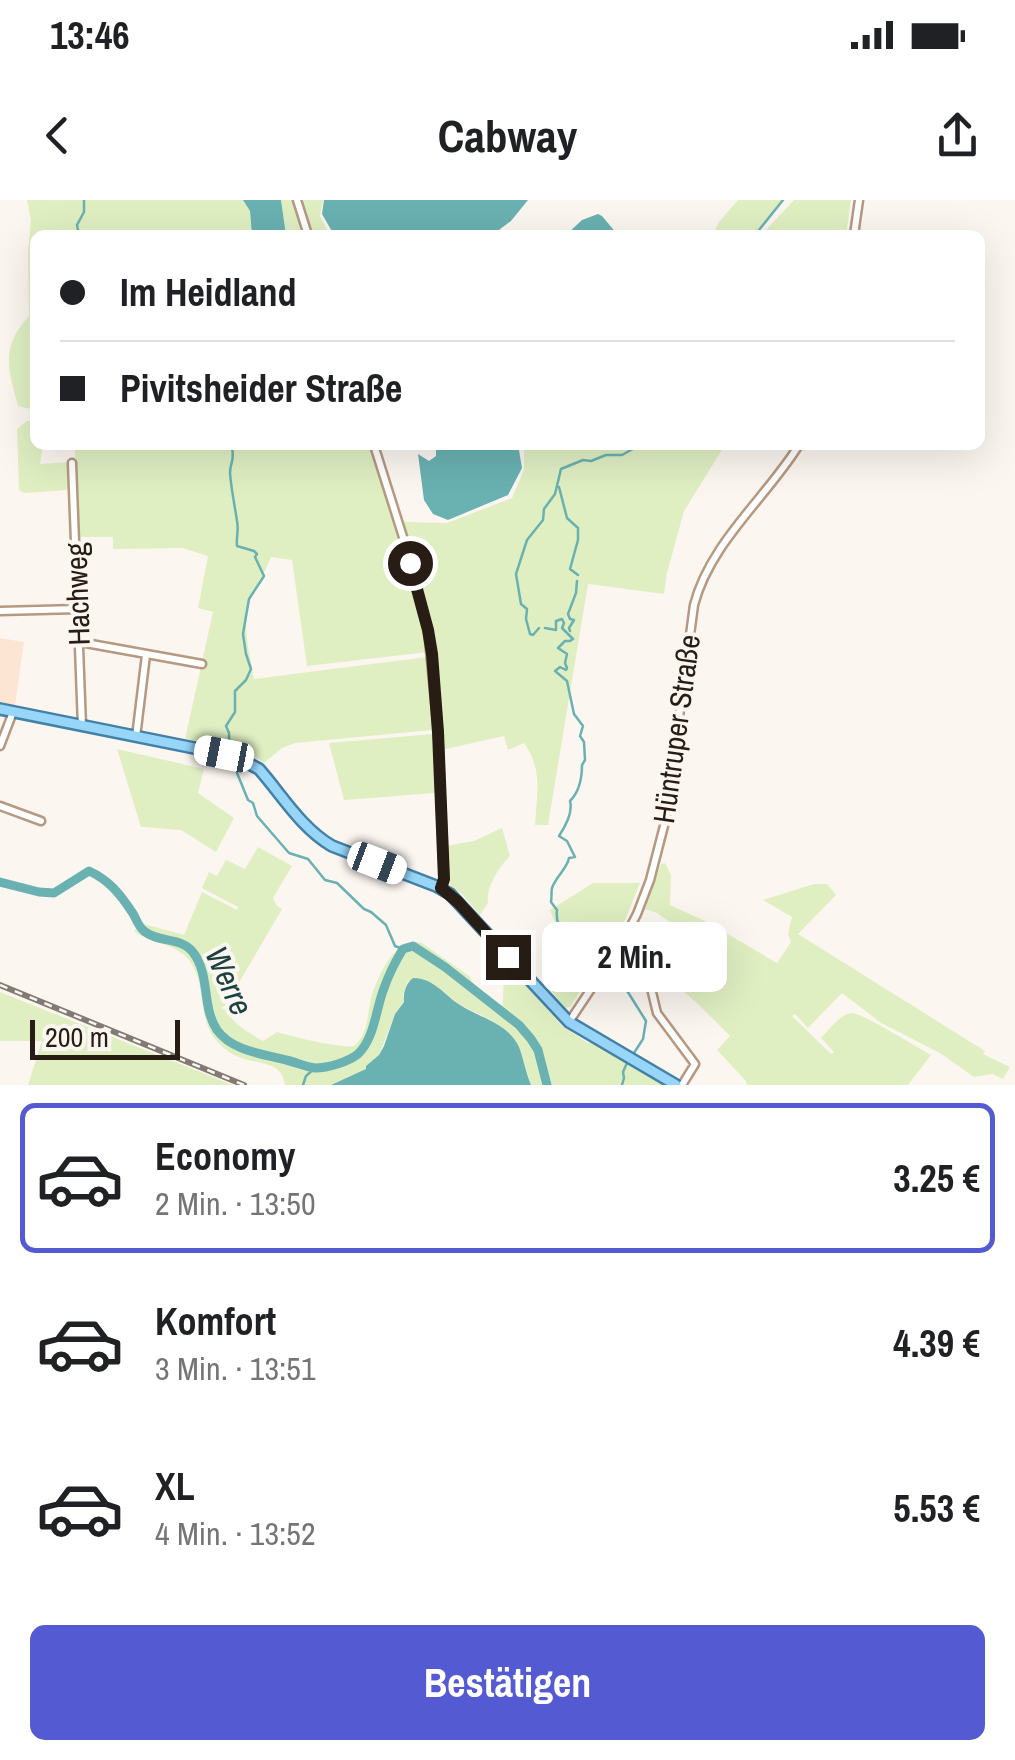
<!DOCTYPE html>
<html lang="de">
<meta charset="utf-8">
<style>
:root{--surface:#fff;--page:#f6f6f6;--text:#202124;--muted:#757577;--line:#e0e0e0;--accent:#545bd2}
body{margin:0;font-family:"Archivo Narrow",sans-serif;background:var(--page);color:var(--text);height:100vh;display:flex;flex-direction:column;font-size:38px;white-space:nowrap}
*{box-sizing:border-box;margin:0}
p{font-size:32px;color:var(--muted)}
.icon{flex:none;width:55px;height:55px;fill:none;stroke:currentColor;stroke-width:2;stroke-linecap:round;stroke-linejoin:round}
.map{position:relative;height:885px;overflow:hidden}
.side{display:flex;flex-direction:column;background:var(--surface);flex:1}
.side>*{flex:none}
.guide{position:absolute;left:30px;top:30px;width:955px;height:220px;border-radius:15px;box-shadow:0 10px 40px #0002;display:grid;align-content:center;height:220px;padding:0 30px;background:var(--surface)}
.scale{position:absolute;left:30px;bottom:25px;width:150px;box-sizing:border-box;padding-left:10px;border:5px solid #281d14;border-top:0;font-size:28px;line-height:35px;white-space:nowrap;color:#281d14;-webkit-text-stroke:8px #fcf6f1;paint-order:stroke}
.end{position:absolute;width:45px;height:45px;margin:-22px;border:12px solid #281d14;background:#fff;box-shadow:0 0 0 5px #fff}
.from{border-radius:50%}
.bubble{position:absolute;height:70px;border-radius:15px;background:var(--surface);box-shadow:0 10px 40px #0002;font-size:32px;font-weight:700;line-height:70px;text-align:center}
.car{position:absolute;width:30px;height:60px;margin:-30px -15px;border-radius:12px;box-shadow:0 0 8px 2px #0007;background:linear-gradient(#fff 24%,#345 0 40%,#fff 0 76%,#345 0 86%,#fff 0)}
.guide b{display:flex;align-items:center;gap:35px;height:95px;font-size:38px}
.guide b+b{border-top:2px solid var(--line)}
.guide i{width:25px;height:25px;background:var(--text)}
ul{padding:18px 0 0;list-style:none}
li{display:flex;align-items:center;gap:30px;height:150px;margin:0 20px 15px;padding:0 10px;border:5px solid transparent;border-radius:15px}
li div{flex:1}
li b{display:block;font-size:38px}
li em{font-style:normal;font-weight:700}
li.on{border-color:var(--accent)}
li>.icon{width:90px;height:90px;stroke-width:1.5}
.action{display:flex;gap:20px;margin-top:auto;padding:20px 30px}
.action a{flex:1;height:115px;border-radius:15px;background:var(--accent);color:#fff;font-size:40px;font-weight:700;line-height:115px;text-align:center}
.status{display:flex;justify-content:space-between;align-items:center;height:70px;padding:0 50px;background:var(--surface);direction:ltr}
.status svg{height:28px;fill:currentColor}
header{display:flex;justify-content:space-between;align-items:center;height:130px;padding:0 30px;background:var(--surface);font-size:45px;font-weight:700}
.map>svg:first-child{display:block}
.built{fill:#fce6d3}
.green{fill:#dfefc2}
.water{fill:#6ab1b2}
.lines{fill:none;stroke-linecap:round;stroke-linejoin:round}
.stream{stroke:#6ab1b2;stroke-width:2.5}
.river{stroke:#6ab1b2;stroke-width:9}
.minor-casing{stroke:#b59980;stroke-width:11}
.major-casing{stroke:#4382a6;stroke-width:14}
.minor{stroke:#fff;stroke-width:6}
.major{stroke:#97d5f9;stroke-width:9}
.rail-casing{stroke:#837b73;stroke-width:6}
.rail{stroke:#fcf6f1;stroke-width:2.5;stroke-dasharray:8;stroke-linecap:butt}
.route{stroke:#281d14;stroke-width:12}
.labels{text-anchor:middle;stroke-width:8;stroke-linejoin:round;paint-order:stroke}
.street-label{font-size:30px;fill:#281d14;stroke:#fcf6f1}
.water-label{font-size:32px;font-style:italic;fill:#1d4041;stroke:#fcf6f1}
</style>
<div class="status"><b>13:46</b><svg viewBox="0 0 49 12"><path d="M0 12V9h3v3zM5 12V6h3v6zM10 12V3h3v9zM15 12V0h3v12zM26 1h20v11H26zM47 4h2v5h-2z"/></svg></div>
<header><svg class="icon" aria-label="back" viewBox="0 0 24 24"><path d="M15 5l-7 7 7 7"/></svg>Cabway<svg class="icon" aria-label="share" viewBox="0 0 24 24"><path d="M12 15V3M7 8l5-5 5 5M5 13v7h14v-7"/></svg></header>
<div class="map">
<svg width="1015" height="885" viewBox="0 0 1015 885">
<rect width="100%" height="100%" fill="#fcf6f1"/>
<path class="built" d="M0 438 24 442 15 506 0 503Z"/>
<path class="green" d="M27 0H243L250 11 252 35H35V210L18 206C8 168 0 148 29 116L28 51 31 20Z
M281 0H323L320 16 330 35H286Z
M738 0H782L754 35H713L719 22Z
M794 0H851L846 35H761Z
M27 221H35V245H43L40 264 70 262V281L67 290 25 293 19 290 17 229Z
M112 245H371L400 337 428 452 307 466 292 360 271 357C266 371 259 380 253 393 240 422 249 449 254 479L427 457 433 530 295 543 282 548 264 563C242 543 213 543 185 539L213 412 198 408 208 356 183 348 113 349V337H80L75 250Z
M526 245H725L684 311 667 373 664 394 588 384 548 625H535C537 593 543 570 524 543L508 550 504 536 441 550 437 459 404 322 447 323 512 298 524 270V248Z
M432 534 435 593 344 600 329 543Z
M117 549 204 569 198 593 234 618 216 652 181 630 141 627Z
M502 628 510 656C499 667 486 687 488 703L480 715 462 694 451 687 447 674 446 646 474 641Z
M258 647 292 666 273 698 277 706 282 709 226 805 221 808 226 810C234 825 248 832 263 841L277 832C294 837 338 848 354 846 369 834 367 812 372 795 379 774 396 735 422 743L469 776 477 789 500 806 503 805 504 760 562 826 588 843 592 842 669 885H531L519 847 491 820 460 805 435 785 408 781 403 795 404 801 395 814 379 855 367 866V869L331 885H285C282 857 251 867 229 852 191 825 211 790 189 760 176 743 150 744 134 731L140 723 184 735 202 692 237 710 238 707 202 688 209 672 217 676 226 660 245 669Z
M665 663 671 675 670 705 709 723 777 763 791 742 788 734 792 717 763 700 814 684H827L836 695 798 734 985 851 983 854 1010 867 1003 879 993 874 974 877 940 853 881 823 842 793 808 828 795 814 792 816 831 854 834 852 821 838C829 830 840 814 852 813 860 812 919 848 931 855L908 885H747L746 881 717 850 730 836 697 803 675 784 696 765 688 756 693 750 682 739 667 734 670 722 657 713 645 709 661 664Z
M593 683H640L626 718 570 807 564 808 550 789 569 758 550 710Z
M0 792 233 885H28L42 841H0Z"/>
<path class="water" d="M243 0H281L286 35H252L250 11Z
M324 0H528L511 21 492 35H334L322 14Z
M598 14 602 16 618 35H566L582 20Z
M436 245H522L519 250 522 268 508 295 448 320 433 314 424 300 418 254 429 261 436 256Z
M413 778C434 778 444 795 460 805 480 818 508 823 519 847 523 857 526 873 531 885H331L366 869V866L379 855 384 846 395 814 404 802C403 793 406 783 413 778Z"/>
<g class="lines">
<path class="stream" d="M79 35 77 25 84 12V0
M755 35 783 0
M225 245 232 249C235 260 230 262 230 273 231 288 235 307 237 321 239 330 236 337 237 346L254 351 257 354 255 357 264 376 249 399 245 422 243 434 246 454 251 469 246 480 235 491V512L226 526 229 533V546
M559 287 567 318 578 328V340L570 369 578 375
M539 428 533 435 530 434 526 419 527 409 521 404 516 374 527 340 543 320 544 309 555 294 561 269 583 260 591 261 606 255H622L640 245
M545 428 556 430V421L562 419 564 423 562 428 573 439 570 441H565L558 448 567 454 565 463 567 468 566 470 560 467 555 471 567 481 574 514 583 526 580 536 584 542 585 560 582 565C582 577 579 592 570 601 573 612 565 627 559 636L567 641 575 657 569 658C567 669 556 676 552 688 551 692 552 697 551 702L557 710C555 723 562 727 560 738L565 739 568 748 576 752 584 749 581 757 586 761 583 771 587 773 592 769 595 771
M570 431 569 428 574 420 570 419 568 414 576 393 577 381
M233 563 248 600 253 603 257 616 289 653 308 659 325 680 337 683 364 709 371 712 386 725 395 746 403 749
M605 777 626 789 646 821 643 839 634 853
M303 885 306 876 315 868
M622 885 624 878 623 872 627 863"/>
<path class="river" d="M0 682 39 692 54 693 89 671C109 680 120 694 132 712 136 718 138 726 144 731 158 743 180 737 192 751 211 774 201 806 217 830 232 851 263 854 286 860 295 862 306 867 315 868 328 868 348 862 358 854 374 839 376 810 383 791 388 776 395 762 403 749L413 746 445 767 519 825 531 839 538 850 547 885"/>
<defs>
<path id="minor" d="M297 0 308 35
M854 35 859 0
M374 245 403 337 428 430 438 532 444 679 441 689
M72 263 82 526
M0 411 78 409
M80 442 202 464
M136 537 146 455
M0 546 13 512
M0 606 41 621
M632 725 636 726 657 813 695 864 682 885
M569 822 623 741 637 714 650 680 665 622 694 405C710 343 766 298 799 245"/>
<path id="major" d="M0 509 234 556 259 569C282 595 301 628 332 646L436 686 450 694 569 822 676 885"/>
</defs>
<use href="#minor" class="minor-casing"/>
<use href="#major" class="major-casing"/>
<use href="#minor" class="minor"/>
<use href="#major" class="major"/>
<defs>
<path id="rail" d="M0 785 244 885"/>
</defs>
<use href="#rail" class="rail-casing"/>
<use href="#rail" class="rail"/>
</g>
<g class="lines">
<path class="route" d="M410 363 428 430 432 454 438 532 444 679 441 688 458 702 508 757"/>
</g>
<g class="labels">
<g class="street-label">
<text transform="translate(78 394) rotate(-92)" y="10">Hachweg</text>
<text transform="translate(677 529) rotate(-82)" y="10">Hüntruper Straße</text>
</g>
<g class="water-label">
<text transform="translate(229 781) rotate(66)" y="11">Werre</text>
</g>
</g>
</svg>
<div class="scale">200 m</div>
<i class="end from" style="left:410px;top:363px"></i>
<i class="end" style="left:508px;top:757px"></i>
<div class="bubble" style="left:542px;top:722px;width:185px">2 Min.</div>
<i class="car" style="left:224px;top:554px;rotate:281deg"></i>
<i class="car" style="left:377px;top:663px;rotate:111deg"></i>
<div class="guide">
<b><i class="from"></i>Im Heidland</b>
<b><i></i>Pivitsheider Straße</b>
</div>
</div>
<section class="side">
<ul>
<li class="on"><svg class="icon" aria-label="car" viewBox="0 0 24 24"><path d="M5 17H2v-5l4-1 3-4h7l3 4 3 1v5h-3M9 17h6M6 11h13"/><circle cx="7" cy="17" r="2"/><circle cx="17" cy="17" r="2"/></svg><div><b>Economy</b><p>2 Min. · 13:50</p></div><em>3.25 €</em></li>
<li><svg class="icon" aria-label="car" viewBox="0 0 24 24"><path d="M5 17H2v-5l4-1 3-4h7l3 4 3 1v5h-3M9 17h6M6 11h13"/><circle cx="7" cy="17" r="2"/><circle cx="17" cy="17" r="2"/></svg><div><b>Komfort</b><p>3 Min. · 13:51</p></div><em>4.39 €</em></li>
<li><svg class="icon" aria-label="car" viewBox="0 0 24 24"><path d="M5 17H2v-5l4-1 3-4h7l3 4 3 1v5h-3M9 17h6M6 11h13"/><circle cx="7" cy="17" r="2"/><circle cx="17" cy="17" r="2"/></svg><div><b>XL</b><p>4 Min. · 13:52</p></div><em>5.53 €</em></li>
</ul>
<div class="action"><a>Bestätigen</a></div>
</section>
